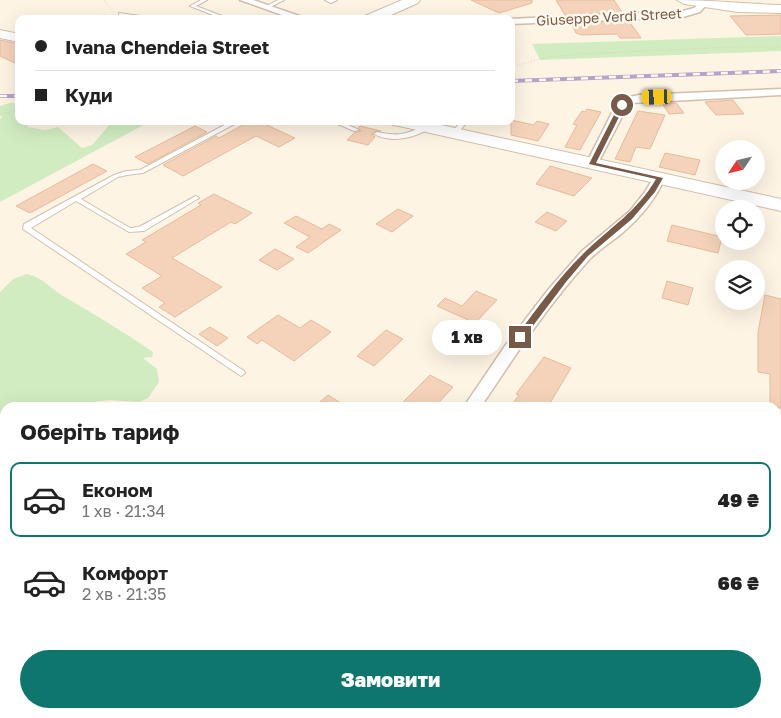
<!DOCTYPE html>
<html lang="uk">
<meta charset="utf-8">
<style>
:root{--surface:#fff;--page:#f2f2f2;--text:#222;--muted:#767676;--line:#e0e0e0;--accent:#0f766e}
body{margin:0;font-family:"Golos Text",sans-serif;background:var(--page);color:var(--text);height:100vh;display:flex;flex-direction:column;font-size:19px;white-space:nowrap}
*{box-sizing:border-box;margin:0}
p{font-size:16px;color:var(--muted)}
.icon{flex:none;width:28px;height:28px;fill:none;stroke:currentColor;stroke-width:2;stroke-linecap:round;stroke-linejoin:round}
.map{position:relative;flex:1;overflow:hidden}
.side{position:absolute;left:0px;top:402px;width:781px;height:316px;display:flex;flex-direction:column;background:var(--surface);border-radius:15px 15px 0 0;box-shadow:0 5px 20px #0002}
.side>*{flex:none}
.banner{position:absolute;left:15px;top:15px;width:500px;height:110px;border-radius:10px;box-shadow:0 5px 20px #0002;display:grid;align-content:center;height:110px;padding:0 20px;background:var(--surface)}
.needle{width:32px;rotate:235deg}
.controls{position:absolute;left:715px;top:140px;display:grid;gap:10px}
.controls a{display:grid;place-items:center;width:50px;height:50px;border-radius:50%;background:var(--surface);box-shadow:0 5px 20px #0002;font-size:25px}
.end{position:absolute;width:22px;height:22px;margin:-11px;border:6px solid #785a48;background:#fff;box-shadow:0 0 0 2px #fff}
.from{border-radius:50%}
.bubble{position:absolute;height:35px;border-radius:18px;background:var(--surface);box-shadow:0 5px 20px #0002;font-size:16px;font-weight:800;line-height:35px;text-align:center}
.car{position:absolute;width:15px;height:30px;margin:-15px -8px;border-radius:6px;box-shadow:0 0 4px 1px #0007;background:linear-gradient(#f5c518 24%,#345 0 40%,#f5c518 0 76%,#345 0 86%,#f5c518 0)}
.banner b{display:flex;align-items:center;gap:18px;height:48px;font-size:19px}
.banner b+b{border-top:1px solid var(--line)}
.banner i{width:12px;height:12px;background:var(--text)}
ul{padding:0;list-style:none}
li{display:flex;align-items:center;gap:15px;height:75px;margin:0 10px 8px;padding:0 10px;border:2px solid transparent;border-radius:10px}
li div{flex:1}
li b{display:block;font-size:19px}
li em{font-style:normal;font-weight:800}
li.current{border-color:var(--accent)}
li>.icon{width:45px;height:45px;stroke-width:1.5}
h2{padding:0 20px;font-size:22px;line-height:60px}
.button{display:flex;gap:10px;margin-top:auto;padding:10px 20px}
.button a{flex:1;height:58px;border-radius:30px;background:var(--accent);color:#fff;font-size:20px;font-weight:800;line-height:58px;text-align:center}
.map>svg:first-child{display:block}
.green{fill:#d2ecc2}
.building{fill:#f5d3ba;stroke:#e8ba9a}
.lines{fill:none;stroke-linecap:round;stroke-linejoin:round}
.lane-casing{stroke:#d2beac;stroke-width:2}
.street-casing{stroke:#d2beac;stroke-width:3}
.secondary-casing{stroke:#d5beaa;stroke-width:2}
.path{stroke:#dab69d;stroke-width:1;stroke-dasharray:0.5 2.5;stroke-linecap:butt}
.lane{fill:#fff;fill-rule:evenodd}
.street{fill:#fff;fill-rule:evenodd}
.secondary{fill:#fff;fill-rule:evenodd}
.rail-casing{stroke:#b7a2c8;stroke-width:4}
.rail{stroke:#fff8ec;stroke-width:2.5;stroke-dasharray:7;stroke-linecap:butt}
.route{fill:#785a48}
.labels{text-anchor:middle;stroke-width:5;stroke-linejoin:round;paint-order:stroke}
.far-street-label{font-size:14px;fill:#785a48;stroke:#fff8ec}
</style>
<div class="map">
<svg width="781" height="718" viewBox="0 0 781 718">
<rect width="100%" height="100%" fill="#fef4e4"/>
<path class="green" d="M781 36V51L540 60 532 44Z
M10 103H19V121H30L27 127 45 130 58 127 82 148 92 145 113 121H151L0 202V119L2 117 0 115V106Z
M27 274C45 279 49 287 63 296 94 314 124 332 153 352L152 357 143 358 157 369 159 382 148 398 139 402 109 400 55 407 5 408V414H0V292L13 279Z"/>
<path class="building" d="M471 0H532V3L499 13Z
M556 0H614L622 12 565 15Z
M781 15V34L746 35 730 16Z
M629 21 641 38H620L617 34 581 35 576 33 571 23Z
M0 40 19 44V65L0 56Z
M733 100 744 114 716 115 705 102Z
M662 103H676L684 113 669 114Z
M587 109 601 112 580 150 565 147 577 125 573 124 582 111 585 112Z
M638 111 665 115 650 149 636 147 630 162 615 159Z
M511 120 534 125 537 121 549 124 538 141 511 135Z
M250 121H258L295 138 279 147 256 136 183 176 163 165 216 136 219 138Z
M195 126 207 132 148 164 135 157Z
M360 126 381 131 373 132 372 135 375 137 368 145 347 140 354 133 361 131 358 128Z
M665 153 700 160 695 175 659 167Z
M93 164 107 171 30 213 16 206Z
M550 166 592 178 574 196 536 184Z
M214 194 252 213 235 224 231 222 172 258 222 287 175 317 159 307 165 303 142 288 162 276 126 254 146 242 142 240 201 205 198 203Z
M398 209 413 216 392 232 376 224Z
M547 212 567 221 556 231 535 222Z
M296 216 322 229 329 224 341 230 308 253 296 247 310 237 284 223Z
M672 225 722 237 718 253 667 241Z
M275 249 294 259 277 270 259 260Z
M667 281 693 288 688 305 662 298Z
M476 291 497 300 475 323 437 306 445 298 462 306Z
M765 295 781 299V408H770V374L758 372V332Z
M278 315 300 328 311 320 331 332 294 361 262 340 257 344 247 337Z
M210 327 228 338 217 346 199 334Z
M386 330 403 339 374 366 357 356Z
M544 357 571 368 547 408H524L513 403 519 395 516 394Z
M430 375 453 387 434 408H397Z
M328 395 349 408H313Z"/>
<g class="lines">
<defs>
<path id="lane" d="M201 0H207L196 6 230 19H223L190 6Z
M278 0H284L269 8 265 7Z
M325 0H337L331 3Z
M119 13 147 17 149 19H138L119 15Z
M232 121H240L143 173 127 175 118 177 81 199 130 228 139 227 194 197 196 196 199 198 144 231 129 232 76 201 31 228 244 371 245 373 241 376 23 229 24 224 114 175 126 171 140 170Z
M331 121H340L359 130 354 131Z
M461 121H468L456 135H452V133Z
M427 125 430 127C416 139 390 143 374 134L377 132C401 137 405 134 427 125Z"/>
<path id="street" d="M240 0H253L308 19H293Z
M702 1 707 4 700 12 683 17 511 24V19H509L683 11 694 8Z
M781 89V95L632 103 627 107 596 167H588L586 164 616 105 624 98 639 95Z
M659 174 665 178C655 200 639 219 621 234 610 243 598 250 588 261 548 305 514 357 480 408H463L505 346 548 290 582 251 630 211 645 192 655 175Z
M5 419V433L0 434V420Z
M776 477 781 478V494L776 493Z
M0 661 5 663V685L0 683Z
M109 714H133L131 718H107Z
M335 714H359V718H335Z"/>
<path id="secondary" d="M402 0H420L418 3 382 19H363L365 16Z
M677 0C712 0 746 4 781 5V13L738 12 684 4Z
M0 30 19 34V42L0 38Z
M391 121H423L781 199V211L399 126 393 125Z"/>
</defs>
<use href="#lane" class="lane-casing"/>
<use href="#street" class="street-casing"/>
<use href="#secondary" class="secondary-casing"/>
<path class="path" d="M104 0 113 11
M237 16 245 19
M511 67 548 57 579 54 733 47H781
M0 115 19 110"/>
<use href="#lane" class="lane"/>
<use href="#street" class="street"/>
<use href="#secondary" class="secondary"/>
<defs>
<path id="rail" d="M511 81 781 71
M0 96H19"/>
</defs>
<use href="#rail" class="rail-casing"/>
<use href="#rail" class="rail"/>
</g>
<path class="route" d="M622 103 625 105 596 163 663 178 655 192 632 219 588 256 566 282 523 339H517V335C538 308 558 278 583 254 609 228 637 212 656 179L589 164 619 105Z"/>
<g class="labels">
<g class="far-street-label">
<text transform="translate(609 17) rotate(-3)" y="5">Giuseppe Verdi Street</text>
</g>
</g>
</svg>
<div class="controls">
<a><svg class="needle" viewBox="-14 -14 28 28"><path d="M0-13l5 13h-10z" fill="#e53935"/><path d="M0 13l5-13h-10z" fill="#767676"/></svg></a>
<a><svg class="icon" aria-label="locate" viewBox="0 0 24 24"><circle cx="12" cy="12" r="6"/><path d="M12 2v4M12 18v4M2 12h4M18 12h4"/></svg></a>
<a><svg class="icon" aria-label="layers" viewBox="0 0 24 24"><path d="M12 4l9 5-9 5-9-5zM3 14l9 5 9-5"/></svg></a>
</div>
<i class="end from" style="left:622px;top:105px"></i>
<i class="end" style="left:520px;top:337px"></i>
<div class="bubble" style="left:432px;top:320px;width:70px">1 хв</div>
<i class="car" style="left:657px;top:97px;rotate:268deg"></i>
<div class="banner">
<b><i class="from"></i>Ivana Chendeia Street</b>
<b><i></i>Куди</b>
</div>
<section class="side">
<h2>Оберіть тариф</h2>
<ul>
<li class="current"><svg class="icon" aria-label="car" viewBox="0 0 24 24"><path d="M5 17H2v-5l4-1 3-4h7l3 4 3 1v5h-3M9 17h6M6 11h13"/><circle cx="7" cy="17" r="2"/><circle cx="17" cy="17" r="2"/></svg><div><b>Економ</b><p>1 хв · 21:34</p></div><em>49 ₴</em></li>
<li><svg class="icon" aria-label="car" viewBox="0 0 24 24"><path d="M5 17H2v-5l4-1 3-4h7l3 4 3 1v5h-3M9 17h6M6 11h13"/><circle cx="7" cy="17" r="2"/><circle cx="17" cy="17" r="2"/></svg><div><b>Комфорт</b><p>2 хв · 21:35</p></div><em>66 ₴</em></li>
</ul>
<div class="button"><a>Замовити</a></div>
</section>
</div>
